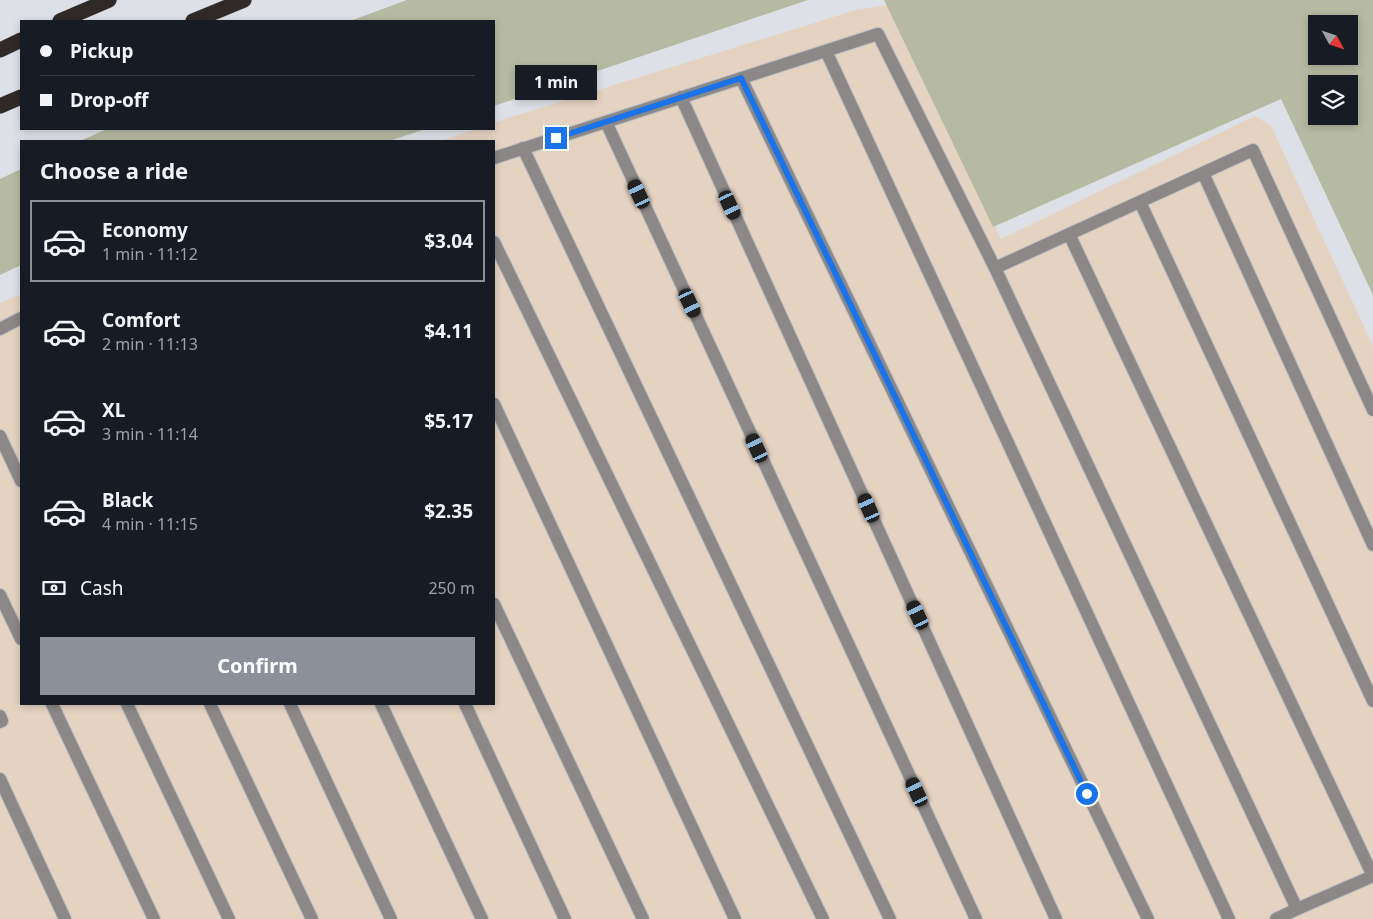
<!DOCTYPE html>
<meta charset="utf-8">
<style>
:root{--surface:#171b24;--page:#242831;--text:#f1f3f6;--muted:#9ea1a6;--line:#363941;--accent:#8c9099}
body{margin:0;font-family:"Noto Sans",sans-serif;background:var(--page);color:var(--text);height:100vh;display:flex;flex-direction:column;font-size:19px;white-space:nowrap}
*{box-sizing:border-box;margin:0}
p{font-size:16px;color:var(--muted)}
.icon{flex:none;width:28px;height:28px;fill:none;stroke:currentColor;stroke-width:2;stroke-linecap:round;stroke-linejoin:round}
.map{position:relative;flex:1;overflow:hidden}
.drawer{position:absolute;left:20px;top:140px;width:475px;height:565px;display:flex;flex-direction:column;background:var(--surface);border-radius:0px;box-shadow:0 2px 8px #0003}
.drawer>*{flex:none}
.banner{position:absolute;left:20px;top:20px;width:475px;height:110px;border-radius:0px;box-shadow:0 2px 8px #0003;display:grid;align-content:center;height:110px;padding:0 20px;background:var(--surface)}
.needle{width:32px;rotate:130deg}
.tools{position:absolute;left:1308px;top:15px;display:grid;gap:10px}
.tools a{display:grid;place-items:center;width:50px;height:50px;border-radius:0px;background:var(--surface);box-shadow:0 2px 8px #0003;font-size:25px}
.end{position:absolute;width:22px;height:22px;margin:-11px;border:6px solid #1a73e8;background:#fff;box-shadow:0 0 0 2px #fff}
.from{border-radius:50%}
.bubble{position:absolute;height:35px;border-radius:0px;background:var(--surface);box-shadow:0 2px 8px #0003;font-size:16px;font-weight:700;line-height:35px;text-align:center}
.car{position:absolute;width:15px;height:30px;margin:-15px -8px;border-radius:6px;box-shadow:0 0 4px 1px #0007;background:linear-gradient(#222 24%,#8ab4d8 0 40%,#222 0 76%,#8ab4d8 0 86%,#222 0)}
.banner b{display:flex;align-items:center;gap:18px;height:48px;font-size:19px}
.banner b+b{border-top:1px solid var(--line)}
.banner i{width:12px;height:12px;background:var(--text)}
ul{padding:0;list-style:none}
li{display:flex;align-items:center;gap:15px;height:82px;margin:0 10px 8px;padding:0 10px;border:2px solid transparent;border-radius:0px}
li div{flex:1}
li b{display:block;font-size:19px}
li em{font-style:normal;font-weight:700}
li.current{border-color:var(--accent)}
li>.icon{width:45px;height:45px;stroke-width:1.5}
h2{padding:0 20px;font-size:22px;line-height:60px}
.pay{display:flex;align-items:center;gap:12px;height:55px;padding:0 20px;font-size:19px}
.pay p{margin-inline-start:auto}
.primary-button{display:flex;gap:10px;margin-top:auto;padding:10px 20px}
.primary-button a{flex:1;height:58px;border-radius:0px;background:var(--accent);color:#fff;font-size:20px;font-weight:700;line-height:58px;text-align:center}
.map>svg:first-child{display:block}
.industrial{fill:#e5d3c2}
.green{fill:#b6baa2;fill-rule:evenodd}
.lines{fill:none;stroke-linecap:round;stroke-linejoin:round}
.service-casing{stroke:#babdc2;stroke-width:14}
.motorway-casing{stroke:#babdc2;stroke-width:16}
.service{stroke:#8b8887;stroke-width:12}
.motorway{stroke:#2f2928;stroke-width:15}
.route{stroke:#1a73e8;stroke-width:6}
</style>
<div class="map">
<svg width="1373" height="919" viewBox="0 0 1373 919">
<rect width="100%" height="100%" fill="#dde0e6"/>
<path class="industrial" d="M894 4 1001 239 1255 116 1271 126 1373 346V919H0V303L21 294V704H494V141H440L476 129H494V123L508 118 856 10Z"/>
<path class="green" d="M407 0H808L494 106V21H350Z
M884 0H1373V295L1281 99 993 227ZM1316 24H1349V56H1316ZM1316 84H1349V116H1316Z
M107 129H426L389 141H80Z
M21 169V265L0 275V179Z"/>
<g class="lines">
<defs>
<path id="service" d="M826 51 1229 919
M741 78 1148 919
M681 97 1056 919
M606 122 976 919
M523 148 890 919
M494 158 878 34 995 268
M1203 173 1373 545
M1140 202 1373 701
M1069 234 1373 876
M494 242 823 919
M0 329 21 318
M494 404 735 919
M1373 410 1253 150 995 268 1297 909 1373 876
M0 436 21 481
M0 595 21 639
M494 604 643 919
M52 704 154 919
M127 704 229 919
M210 704 312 919
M290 704 391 919
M381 704 482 919
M465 704 565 919
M0 716 2 721 0 722
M0 779 65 919
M1276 919 1297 909"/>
<path id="motorway" d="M60 21 109 0
M193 21 244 0
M0 50 21 40
M0 106 21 97"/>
</defs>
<use href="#service" class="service-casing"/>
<use href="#motorway" class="motorway-casing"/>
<use href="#service" class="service"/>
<use href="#motorway" class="motorway"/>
</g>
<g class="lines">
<path class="route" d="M556 138 741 78 1087 794"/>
</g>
</svg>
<div class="tools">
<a><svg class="needle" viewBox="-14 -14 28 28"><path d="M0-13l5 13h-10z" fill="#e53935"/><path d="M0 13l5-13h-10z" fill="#9ea1a6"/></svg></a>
<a><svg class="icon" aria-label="layers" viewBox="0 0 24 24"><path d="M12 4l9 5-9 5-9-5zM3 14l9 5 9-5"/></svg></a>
</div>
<i class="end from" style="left:1087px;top:794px"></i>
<i class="end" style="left:556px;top:138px"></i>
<div class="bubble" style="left:515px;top:65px;width:82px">1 min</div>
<i class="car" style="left:639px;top:194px;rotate:335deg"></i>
<i class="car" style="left:730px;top:205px;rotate:155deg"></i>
<i class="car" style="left:690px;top:303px;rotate:155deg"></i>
<i class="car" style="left:757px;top:448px;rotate:335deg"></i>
<i class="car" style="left:869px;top:508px;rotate:336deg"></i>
<i class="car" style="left:918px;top:615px;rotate:335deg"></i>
<i class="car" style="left:917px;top:792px;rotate:335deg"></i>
<div class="banner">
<b><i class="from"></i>Pickup</b>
<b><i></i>Drop-off</b>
</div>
<section class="drawer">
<h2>Choose a ride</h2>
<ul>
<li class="current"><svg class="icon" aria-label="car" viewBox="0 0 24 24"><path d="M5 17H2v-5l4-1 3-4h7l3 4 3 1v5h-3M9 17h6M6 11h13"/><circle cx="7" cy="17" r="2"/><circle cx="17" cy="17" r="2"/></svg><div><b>Economy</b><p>1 min · 11:12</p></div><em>$3.04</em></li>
<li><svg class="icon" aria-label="car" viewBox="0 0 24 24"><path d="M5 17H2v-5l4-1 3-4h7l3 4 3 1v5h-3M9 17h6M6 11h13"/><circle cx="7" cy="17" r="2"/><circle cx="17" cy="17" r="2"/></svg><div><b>Comfort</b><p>2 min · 11:13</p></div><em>$4.11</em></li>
<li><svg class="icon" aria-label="car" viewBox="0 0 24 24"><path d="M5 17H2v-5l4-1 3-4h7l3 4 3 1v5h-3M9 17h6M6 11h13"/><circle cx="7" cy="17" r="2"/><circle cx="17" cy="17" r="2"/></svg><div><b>XL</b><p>3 min · 11:14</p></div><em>$5.17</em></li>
<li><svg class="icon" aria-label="car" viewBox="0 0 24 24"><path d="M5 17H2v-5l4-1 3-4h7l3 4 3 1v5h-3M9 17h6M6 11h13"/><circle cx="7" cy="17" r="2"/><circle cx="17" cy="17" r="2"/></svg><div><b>Black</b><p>4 min · 11:15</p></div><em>$2.35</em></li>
</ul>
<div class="pay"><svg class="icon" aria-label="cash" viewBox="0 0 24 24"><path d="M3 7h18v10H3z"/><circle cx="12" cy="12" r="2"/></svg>Cash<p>250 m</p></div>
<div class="primary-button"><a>Confirm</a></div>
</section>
</div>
